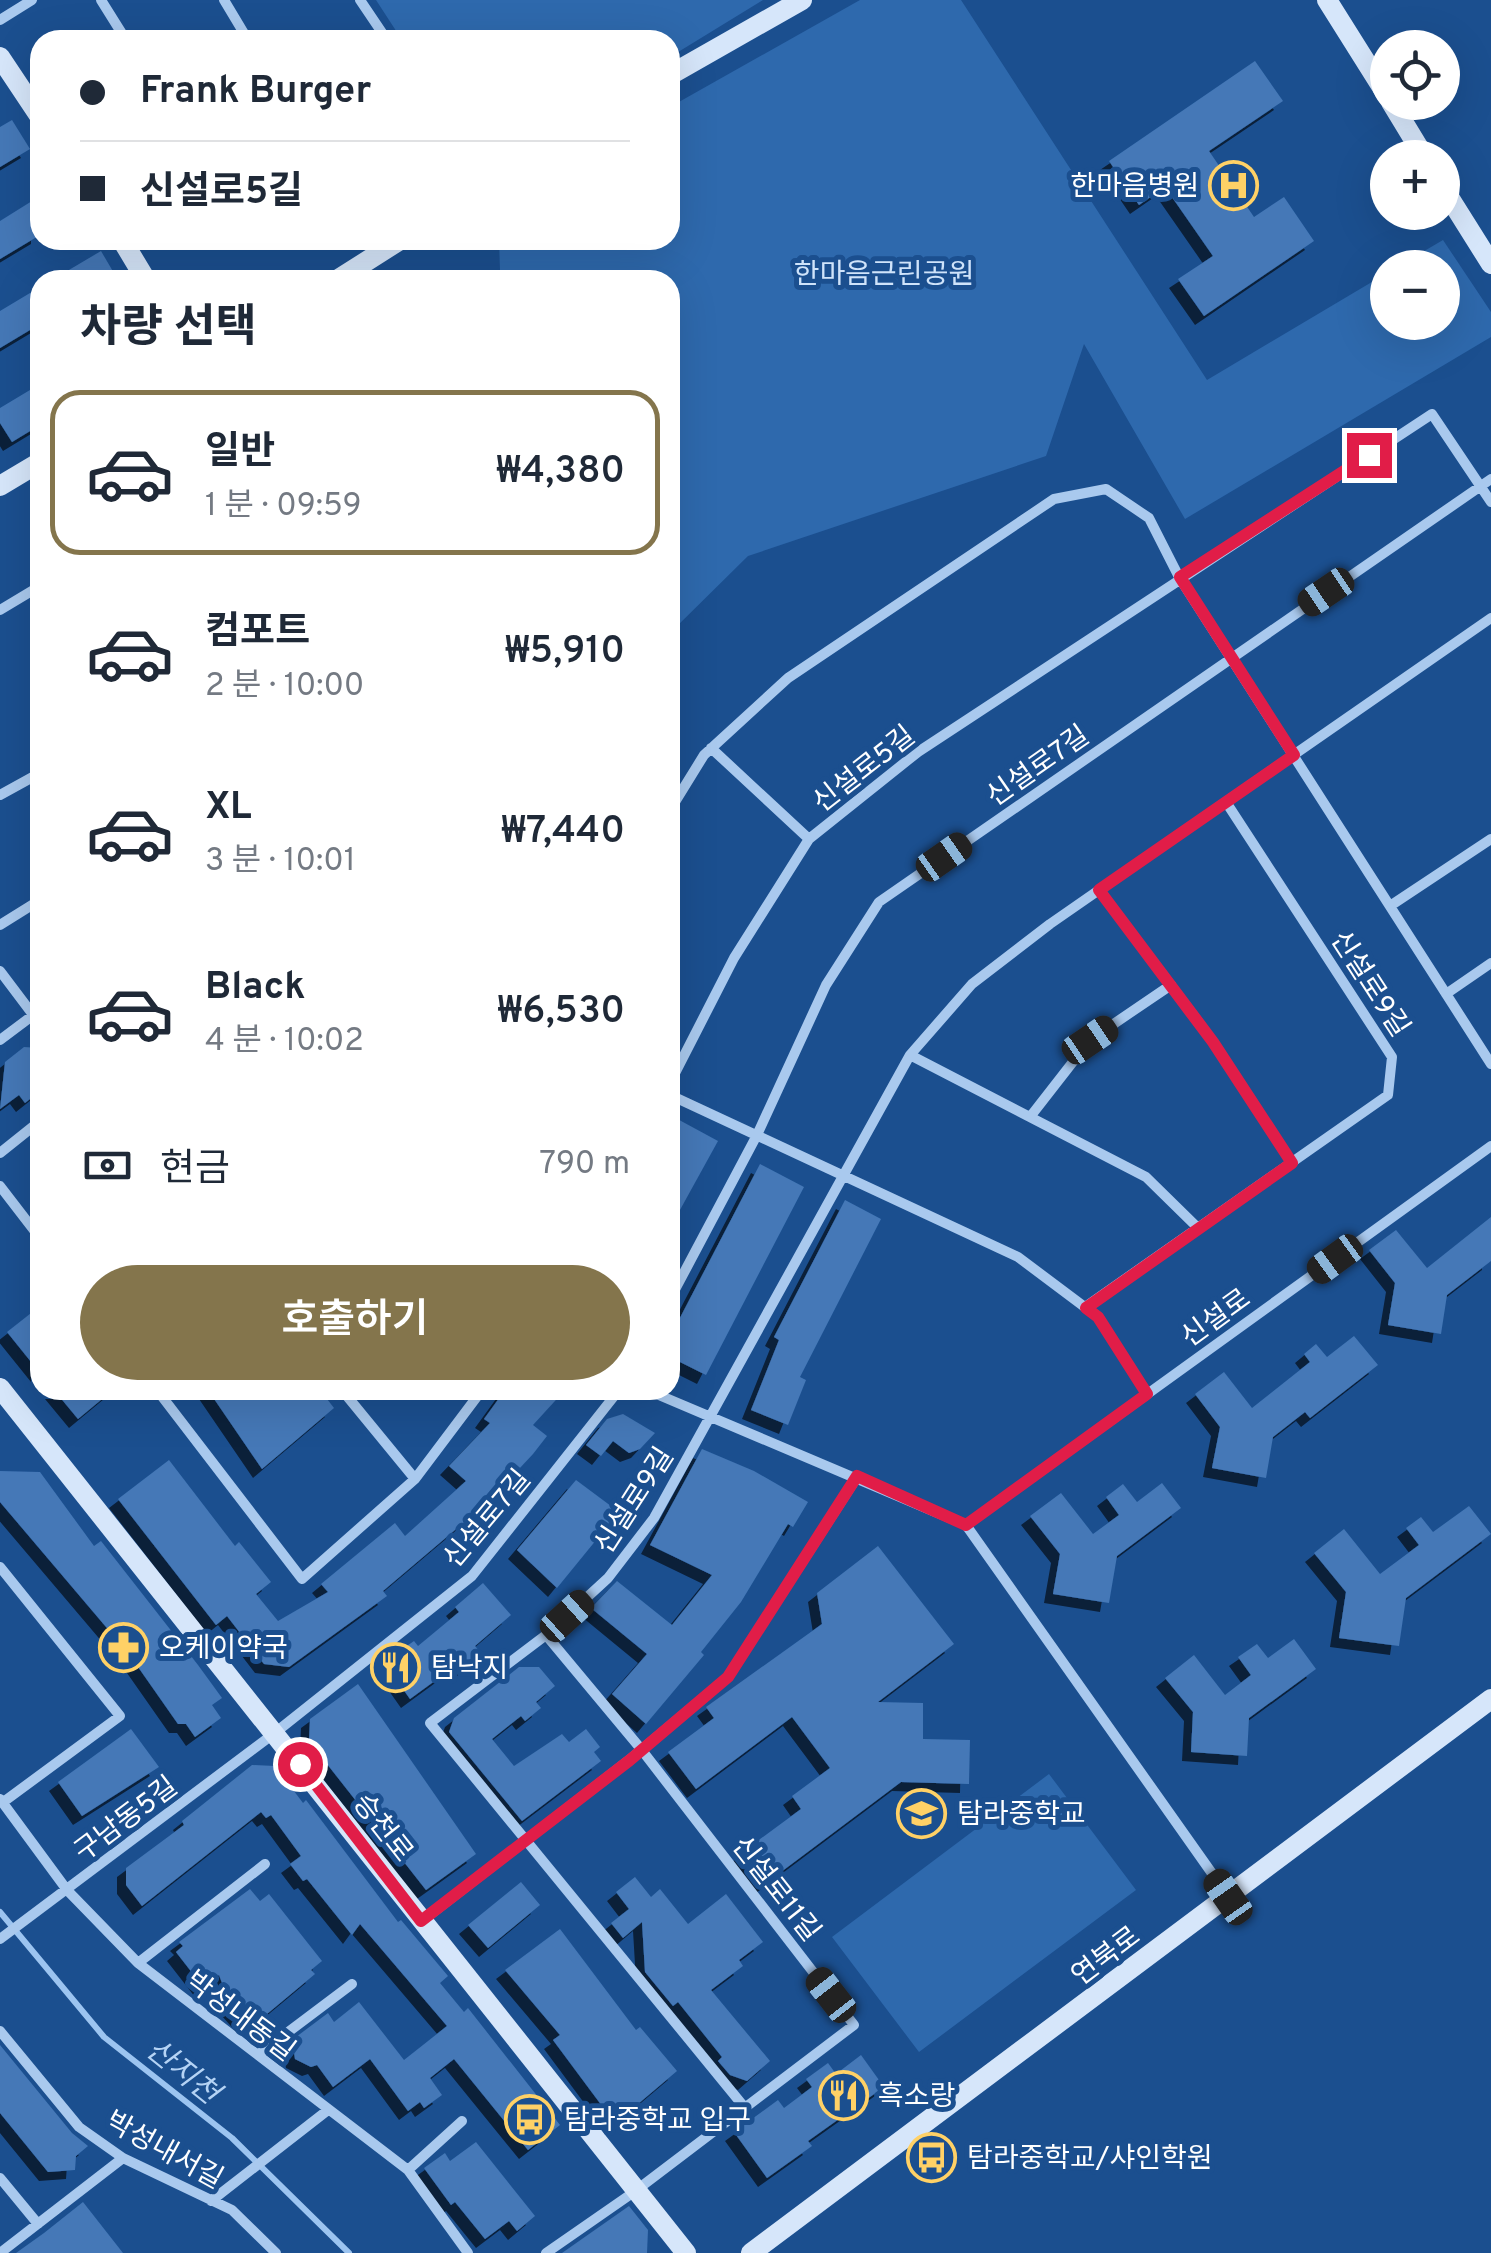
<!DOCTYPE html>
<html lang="ko">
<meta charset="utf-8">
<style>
:root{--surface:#fff;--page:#f6f6f7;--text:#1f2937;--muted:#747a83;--line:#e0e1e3;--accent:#84754c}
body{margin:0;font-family:Overpass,"Noto Sans KR",sans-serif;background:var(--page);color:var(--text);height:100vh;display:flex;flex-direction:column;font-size:38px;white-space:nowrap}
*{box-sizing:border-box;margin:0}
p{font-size:32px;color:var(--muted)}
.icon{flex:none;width:55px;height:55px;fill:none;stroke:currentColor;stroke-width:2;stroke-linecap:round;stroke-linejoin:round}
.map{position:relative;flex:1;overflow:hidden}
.drawer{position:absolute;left:30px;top:270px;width:650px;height:1130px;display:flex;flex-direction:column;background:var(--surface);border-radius:30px;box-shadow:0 10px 40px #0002}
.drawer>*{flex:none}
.guide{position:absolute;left:30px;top:30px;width:650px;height:220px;border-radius:30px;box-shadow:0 10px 40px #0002;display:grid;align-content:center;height:220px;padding:0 50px;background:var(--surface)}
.buttons{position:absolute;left:1370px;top:30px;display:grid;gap:20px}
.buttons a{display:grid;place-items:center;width:90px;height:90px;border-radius:50%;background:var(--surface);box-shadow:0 10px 40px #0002;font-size:50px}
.end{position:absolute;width:45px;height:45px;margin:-22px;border:12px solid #e11d48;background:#fff;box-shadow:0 0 0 5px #fff}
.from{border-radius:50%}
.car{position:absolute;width:30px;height:60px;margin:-30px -15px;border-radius:12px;box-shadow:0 0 8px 2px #0007;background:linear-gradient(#222 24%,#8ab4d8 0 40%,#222 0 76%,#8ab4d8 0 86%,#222 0)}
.guide b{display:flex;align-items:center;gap:35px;height:95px;font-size:38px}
.guide b+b{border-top:2px solid var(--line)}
.guide i{width:25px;height:25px;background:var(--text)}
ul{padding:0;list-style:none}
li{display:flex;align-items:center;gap:30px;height:165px;margin:0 20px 15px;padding:0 30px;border:5px solid transparent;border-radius:30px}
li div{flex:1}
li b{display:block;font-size:38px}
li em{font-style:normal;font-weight:600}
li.on{border-color:var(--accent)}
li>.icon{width:90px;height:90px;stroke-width:1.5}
h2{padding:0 50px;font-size:45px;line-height:120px}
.pay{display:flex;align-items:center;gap:25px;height:110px;padding:0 50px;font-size:38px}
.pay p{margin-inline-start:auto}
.primary-button{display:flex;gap:20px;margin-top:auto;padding:20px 50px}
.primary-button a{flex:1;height:115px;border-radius:60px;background:var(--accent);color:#fff;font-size:40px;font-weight:600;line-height:115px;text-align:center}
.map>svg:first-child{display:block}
.green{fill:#2e69ad}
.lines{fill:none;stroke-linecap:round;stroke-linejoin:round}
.stream{stroke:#9cc4f0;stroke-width:6}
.building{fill:#4478b7;filter:url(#shadow)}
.street{stroke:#a9c9ee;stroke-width:10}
.secondary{stroke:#d6e6fa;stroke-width:20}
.route{stroke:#e11d48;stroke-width:12}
.labels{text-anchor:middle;stroke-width:10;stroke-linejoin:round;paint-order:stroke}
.poi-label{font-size:28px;fill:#fff;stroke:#1b4f8f;text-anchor:start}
.park-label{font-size:28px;fill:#cfe3fa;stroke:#1b4f8f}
.street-label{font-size:28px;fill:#fff;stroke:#1b4f8f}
.water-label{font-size:30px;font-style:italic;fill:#b5d3f5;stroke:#1b4f8f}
</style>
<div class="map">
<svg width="1491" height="2253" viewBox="0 0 1491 2253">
<defs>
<filter id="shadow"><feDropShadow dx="-9" dy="9" stdDeviation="0" flood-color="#0009"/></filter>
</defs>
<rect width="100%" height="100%" fill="#1b4f8f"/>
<path class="green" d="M376 0H763L670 57V40H402Z
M860 0H961L1207 380 1387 273 1388 322H1442V268L1397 267 1443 240 1491 312V337L1185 519 1084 344 1046 456 748 556 670 633V280H488L500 270 499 240H670V107Z
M1049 1774 1136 1890 919 2052 832 1937Z"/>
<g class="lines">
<path class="stream" d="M0 1912 104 2037 232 2138 349 2253"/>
</g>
<path class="building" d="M1255 61 1283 101 1209 151 1254 217 1284 197 1314 241 1204 316 1178 279 1213 256 1165 187 1139 205 1109 161Z
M12 120 30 149 0 167V127Z
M40 196V235L0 259V221Z
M101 251 118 280H52Z
M40 287V324L0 348V311Z
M40 384V425L12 442 0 423V408Z
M24 1047 40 1048V1091L25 1103 19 1095 0 1109 5 1062Z
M670 1115 718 1141 670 1228Z
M760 1164 804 1187 706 1375 670 1357V1337Z
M845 1200 881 1219 800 1377 806 1380 788 1425 751 1410 779 1340 774 1337Z
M1491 1217V1261L1447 1295 1441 1334 1388 1325 1395 1283 1369 1250 1396 1230 1427 1268Z
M40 1306V1373L7 1332Z
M1354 1336 1378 1365 1310 1418 1305 1412 1273 1437 1266 1478 1212 1468 1220 1427 1195 1394 1224 1372 1252 1408 1310 1362 1304 1354 1316 1344 1327 1357Z
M54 1390H113L78 1419Z
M208 1390H320L334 1408 262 1469Z
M505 1390H565L533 1425 547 1436 533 1454 488 1502 383 1591 387 1596 289 1667 264 1664 227 1616 216 1625 118 1499 169 1460 235 1546 239 1542 271 1582 256 1594 278 1621 328 1592 321 1584 395 1523 405 1536 466 1481 449 1466 490 1423 484 1419Z
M623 1414 655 1433 640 1449 629 1453 613 1441 601 1456 586 1445 607 1419Z
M702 1449 754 1471 808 1502 793 1527 788 1524 741 1602 701 1652 704 1655 646 1724 612 1694 647 1654 591 1608 617 1581 672 1625 712 1575 650 1545Z
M0 1471 40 1472 94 1546 101 1541 198 1665 222 1698 212 1705 221 1718 195 1737 186 1724H178L129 1654 0 1502Z
M576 1480 619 1512 557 1588 517 1550Z
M1162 1483 1181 1508 1117 1556 1109 1603 1053 1594 1060 1554 1030 1516 1061 1493 1093 1534 1119 1515 1106 1497 1123 1484 1137 1502Z
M1469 1506 1491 1534 1406 1598 1399 1646 1339 1638 1346 1592 1314 1553 1344 1529 1380 1574 1419 1545 1406 1528 1421 1517 1433 1532Z
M878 1546 954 1644 878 1702 923 1703V1739L970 1740 969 1784 901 1782 761 1887 737 1856 801 1809 792 1796 830 1768 792 1717 696 1789 668 1752 714 1718 706 1707 822 1624 817 1593Z
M483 1583 511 1615 475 1646 482 1654 456 1675 451 1669 410 1699 384 1662 414 1641 418 1646 459 1612 455 1607Z
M1294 1639 1316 1669 1249 1718 1247 1756 1191 1752 1193 1712 1165 1678 1194 1655 1225 1695 1251 1675 1238 1657 1257 1644 1268 1658Z
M519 1667H539L555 1686 536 1702 541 1708 525 1721 521 1716 492 1739 514 1766 562 1734 569 1742 586 1729 600 1747 594 1752 601 1761 522 1821 449 1732 454 1718Z
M358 1684 476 1854 426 1890 309 1741 310 1719Z
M131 1729 159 1767 82 1816 58 1782Z
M252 1765 275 1766 303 1803 306 1800 398 1922 401 1920 448 1976 440 1983 464 2012 468 2008 560 2125 528 2150 454 2059 430 2078 442 2095 424 2108 420 2102 408 2111 370 2059 333 2087 317 2065 311 2067 295 2059 292 2040 328 2013 334 2022 359 2002 404 2060 447 2026 360 1924 352 1935 307 1879 303 1881 290 1864 301 1856 271 1815 266 1818 261 1812 142 1906 126 1885V1868L184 1825 182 1821Z
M635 1877 651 1897 660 1889 688 1924 726 1894 763 1942 739 1960 743 1966 711 1990 770 2061 747 2081 730 2075 718 2061 722 2057 678 2002 673 2006 645 1972 642 1922 623 1938 611 1923 629 1909 616 1892Z
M521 1882 540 1905 488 1948 468 1925Z
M250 1889 260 1901 269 1894 322 1961 311 1970 315 1974 261 2019 257 2014 246 2024 231 2007 219 1975 204 1988 176 1952 183 1946 179 1942Z
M560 1929 636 2030 640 2027 677 2071 625 2115 608 2114 553 2040 560 2035 505 1970Z
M0 2045 72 2133 88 2146 76 2156 75 2170 48 2172 0 2113Z
M861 2055 884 2087 808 2141 812 2146 767 2178 734 2132 778 2100 784 2108 812 2087 806 2079 828 2063 836 2074Z
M476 2142 535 2216 517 2231 509 2221 485 2239 455 2202 451 2205 424 2168 445 2153 450 2161Z
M83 2202 123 2253H16L44 2233Z
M629 2206 648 2230 647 2253H562Z"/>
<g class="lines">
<path class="street" d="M101 0 126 40
M224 0 248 40
M360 0 387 40
M0 20 32 0
M0 610 40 586
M711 748 809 839
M0 795 40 773
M670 810 704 755 788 678 1054 499 1106 489 1149 518 1179 577 1491 1064
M1099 890 1213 1042 1292 1163
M1390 906 1491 839
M0 925 40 900
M0 971 40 1024
M1446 994 1491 963
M0 1040 40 1010
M910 1055 1146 1177 1198 1228
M670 1083 734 958 809 839 918 752 1432 414 1491 502
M670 1095 1018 1257 1098 1317 1147 1394
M1030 1117 1090 1040 1171 985
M0 1153 40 1121
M0 1186 40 1238
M670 1299 757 1135 826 985 879 902 1491 479
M1085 1307 1388 1095 1392 1057 1226 802
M157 1390 302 1579 415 1479 482 1390
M342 1390 415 1479
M647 1390 966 1525 1228 1896
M966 1525 1491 1146
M0 1567 120 1716 2 1803
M0 1799 67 1890 138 1963 408 2170 468 2253
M422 1921 629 1760 728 1677 857 1477
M0 1939 276 1732 472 1576 619 1390
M138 1963 265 1864
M0 2031 79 2127 123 2158 232 2210 276 2253
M259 2054 352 1984
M745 2108 430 1723 546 1635 608 1578 654 1518 910 1055 972 984 1050 924 1491 618
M408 2170 462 2121
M0 2178 38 2224
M211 2201 328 2110
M0 2253 123 2158
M546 2253 634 2192 854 2025 641 1749 546 1635"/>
<path class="secondary" d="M1327 0 1388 97
M0 57 40 117
M670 75 802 0
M1391 102 1425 158
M1442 186 1491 264
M122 240 146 280
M337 280 400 240
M0 486 40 462
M0 1388 686 2253
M751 2253 1491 1699"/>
</g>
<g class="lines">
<path class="route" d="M300 1764 421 1921 630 1760 728 1677 857 1476 966 1525 1147 1394 1098 1317 1086 1308 1292 1163 1213 1042 1099 890 1294 755 1180 577 1369 455"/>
</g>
<defs>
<symbol id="hospital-ring" viewBox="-11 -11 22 22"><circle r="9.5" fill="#1b4f8f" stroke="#ffd166" stroke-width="1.5"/><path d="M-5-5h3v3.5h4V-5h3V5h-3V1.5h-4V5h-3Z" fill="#ffd166"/></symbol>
<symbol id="pharmacy-ring" viewBox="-11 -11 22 22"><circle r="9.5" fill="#1b4f8f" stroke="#ffd166" stroke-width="1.5"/><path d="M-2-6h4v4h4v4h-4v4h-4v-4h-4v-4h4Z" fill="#ffd166"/></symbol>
<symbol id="restaurant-ring" viewBox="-11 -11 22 22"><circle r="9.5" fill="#1b4f8f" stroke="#ffd166" stroke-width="1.5"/><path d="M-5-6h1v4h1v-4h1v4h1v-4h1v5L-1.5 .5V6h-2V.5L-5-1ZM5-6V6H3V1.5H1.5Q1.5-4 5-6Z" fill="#ffd166"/></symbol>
<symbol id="school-ring" viewBox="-11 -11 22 22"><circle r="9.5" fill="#1b4f8f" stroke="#ffd166" stroke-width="1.5"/><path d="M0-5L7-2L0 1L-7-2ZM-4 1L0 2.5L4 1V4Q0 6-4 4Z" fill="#ffd166"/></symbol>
<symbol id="bus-ring" viewBox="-11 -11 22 22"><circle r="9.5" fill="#1b4f8f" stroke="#ffd166" stroke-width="1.5"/><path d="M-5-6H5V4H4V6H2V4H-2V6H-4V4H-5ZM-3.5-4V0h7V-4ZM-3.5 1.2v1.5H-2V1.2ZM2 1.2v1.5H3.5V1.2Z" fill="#ffd166"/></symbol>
</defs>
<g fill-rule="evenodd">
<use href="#hospital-ring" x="1206" y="158" width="55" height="55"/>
<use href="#pharmacy-ring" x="96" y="1620" width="55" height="55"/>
<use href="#restaurant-ring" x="368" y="1640" width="55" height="55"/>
<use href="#school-ring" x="894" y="1786" width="55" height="55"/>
<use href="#restaurant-ring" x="816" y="2068" width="55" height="55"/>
<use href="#bus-ring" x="502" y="2092" width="55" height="55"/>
<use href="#bus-ring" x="904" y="2130" width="55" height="55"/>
</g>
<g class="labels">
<g class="poi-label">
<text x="1199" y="195" text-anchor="end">한마음병원</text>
<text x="159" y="1657">오케이약국</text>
<text x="431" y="1677">탐낙지</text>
<text x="957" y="1823">탐라중학교</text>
<text x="878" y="2105">흑소랑</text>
<text x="564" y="2129">탐라중학교 입구</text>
<text x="967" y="2167">탐라중학교/샤인학원</text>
</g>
<g class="park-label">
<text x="884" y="283">한마음근린공원</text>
</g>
<g class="street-label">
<text transform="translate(1037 765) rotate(-35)" y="10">신설로7길</text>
<text transform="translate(863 768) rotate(-38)" y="10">신설로5길</text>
<text transform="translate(1371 983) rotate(57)" y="10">신설로9길</text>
<text transform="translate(1215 1317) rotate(-36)" y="10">신설로</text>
<text transform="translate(633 1500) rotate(-57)" y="10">신설로9길</text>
<text transform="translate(486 1518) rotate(-50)" y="10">신설로7길</text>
<text transform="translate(125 1818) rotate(-37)" y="10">구남동5길</text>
<text transform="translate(384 1827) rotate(52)" y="10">승천로</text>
<text transform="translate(777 1888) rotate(52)" y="10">신설로11길</text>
<text transform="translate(1105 1955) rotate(-37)" y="10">연북로</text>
<text transform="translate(241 2015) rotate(37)" y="10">박성내동길</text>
<text transform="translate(165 2149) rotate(29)" y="10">박성내서길</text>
</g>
<g class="water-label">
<text transform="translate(183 2071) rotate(39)" y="10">산지천</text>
</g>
</g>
</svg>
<div class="buttons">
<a><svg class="icon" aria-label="locate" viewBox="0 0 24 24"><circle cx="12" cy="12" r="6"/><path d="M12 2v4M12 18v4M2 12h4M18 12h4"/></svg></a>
<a>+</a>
<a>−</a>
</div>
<i class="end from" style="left:300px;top:1764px"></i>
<i class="end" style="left:1369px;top:455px"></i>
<i class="car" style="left:1326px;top:592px;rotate:236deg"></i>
<i class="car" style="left:944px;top:857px;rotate:55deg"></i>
<i class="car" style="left:1090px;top:1040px;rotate:56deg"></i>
<i class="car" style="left:1335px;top:1259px;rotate:234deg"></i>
<i class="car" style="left:567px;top:1616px;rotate:48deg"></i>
<i class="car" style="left:1228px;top:1897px;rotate:325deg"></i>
<i class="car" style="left:831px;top:1995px;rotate:322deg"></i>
<div class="guide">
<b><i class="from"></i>Frank Burger</b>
<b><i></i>신설로5길</b>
</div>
<section class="drawer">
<h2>차량 선택</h2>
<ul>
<li class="on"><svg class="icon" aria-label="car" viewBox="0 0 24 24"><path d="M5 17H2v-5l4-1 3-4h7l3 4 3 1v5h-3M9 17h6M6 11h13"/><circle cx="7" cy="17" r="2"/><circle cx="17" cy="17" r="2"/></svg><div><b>일반</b><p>1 분 · 09:59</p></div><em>₩4,380</em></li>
<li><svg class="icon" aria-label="car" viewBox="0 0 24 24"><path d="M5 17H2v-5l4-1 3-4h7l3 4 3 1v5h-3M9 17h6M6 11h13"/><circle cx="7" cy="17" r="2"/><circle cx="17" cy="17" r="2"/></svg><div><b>컴포트</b><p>2 분 · 10:00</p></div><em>₩5,910</em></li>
<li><svg class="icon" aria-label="car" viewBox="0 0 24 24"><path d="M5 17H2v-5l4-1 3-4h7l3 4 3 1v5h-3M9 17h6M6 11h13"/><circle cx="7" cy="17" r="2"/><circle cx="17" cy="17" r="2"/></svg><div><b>XL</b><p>3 분 · 10:01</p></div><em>₩7,440</em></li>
<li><svg class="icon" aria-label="car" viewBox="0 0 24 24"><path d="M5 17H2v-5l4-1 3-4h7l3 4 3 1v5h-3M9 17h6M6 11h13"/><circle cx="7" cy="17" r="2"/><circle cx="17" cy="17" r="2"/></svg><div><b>Black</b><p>4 분 · 10:02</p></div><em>₩6,530</em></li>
</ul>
<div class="pay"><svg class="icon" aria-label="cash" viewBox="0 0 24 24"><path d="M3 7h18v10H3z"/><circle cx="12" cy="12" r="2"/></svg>현금<p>790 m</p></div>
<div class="primary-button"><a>호출하기</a></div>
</section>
</div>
